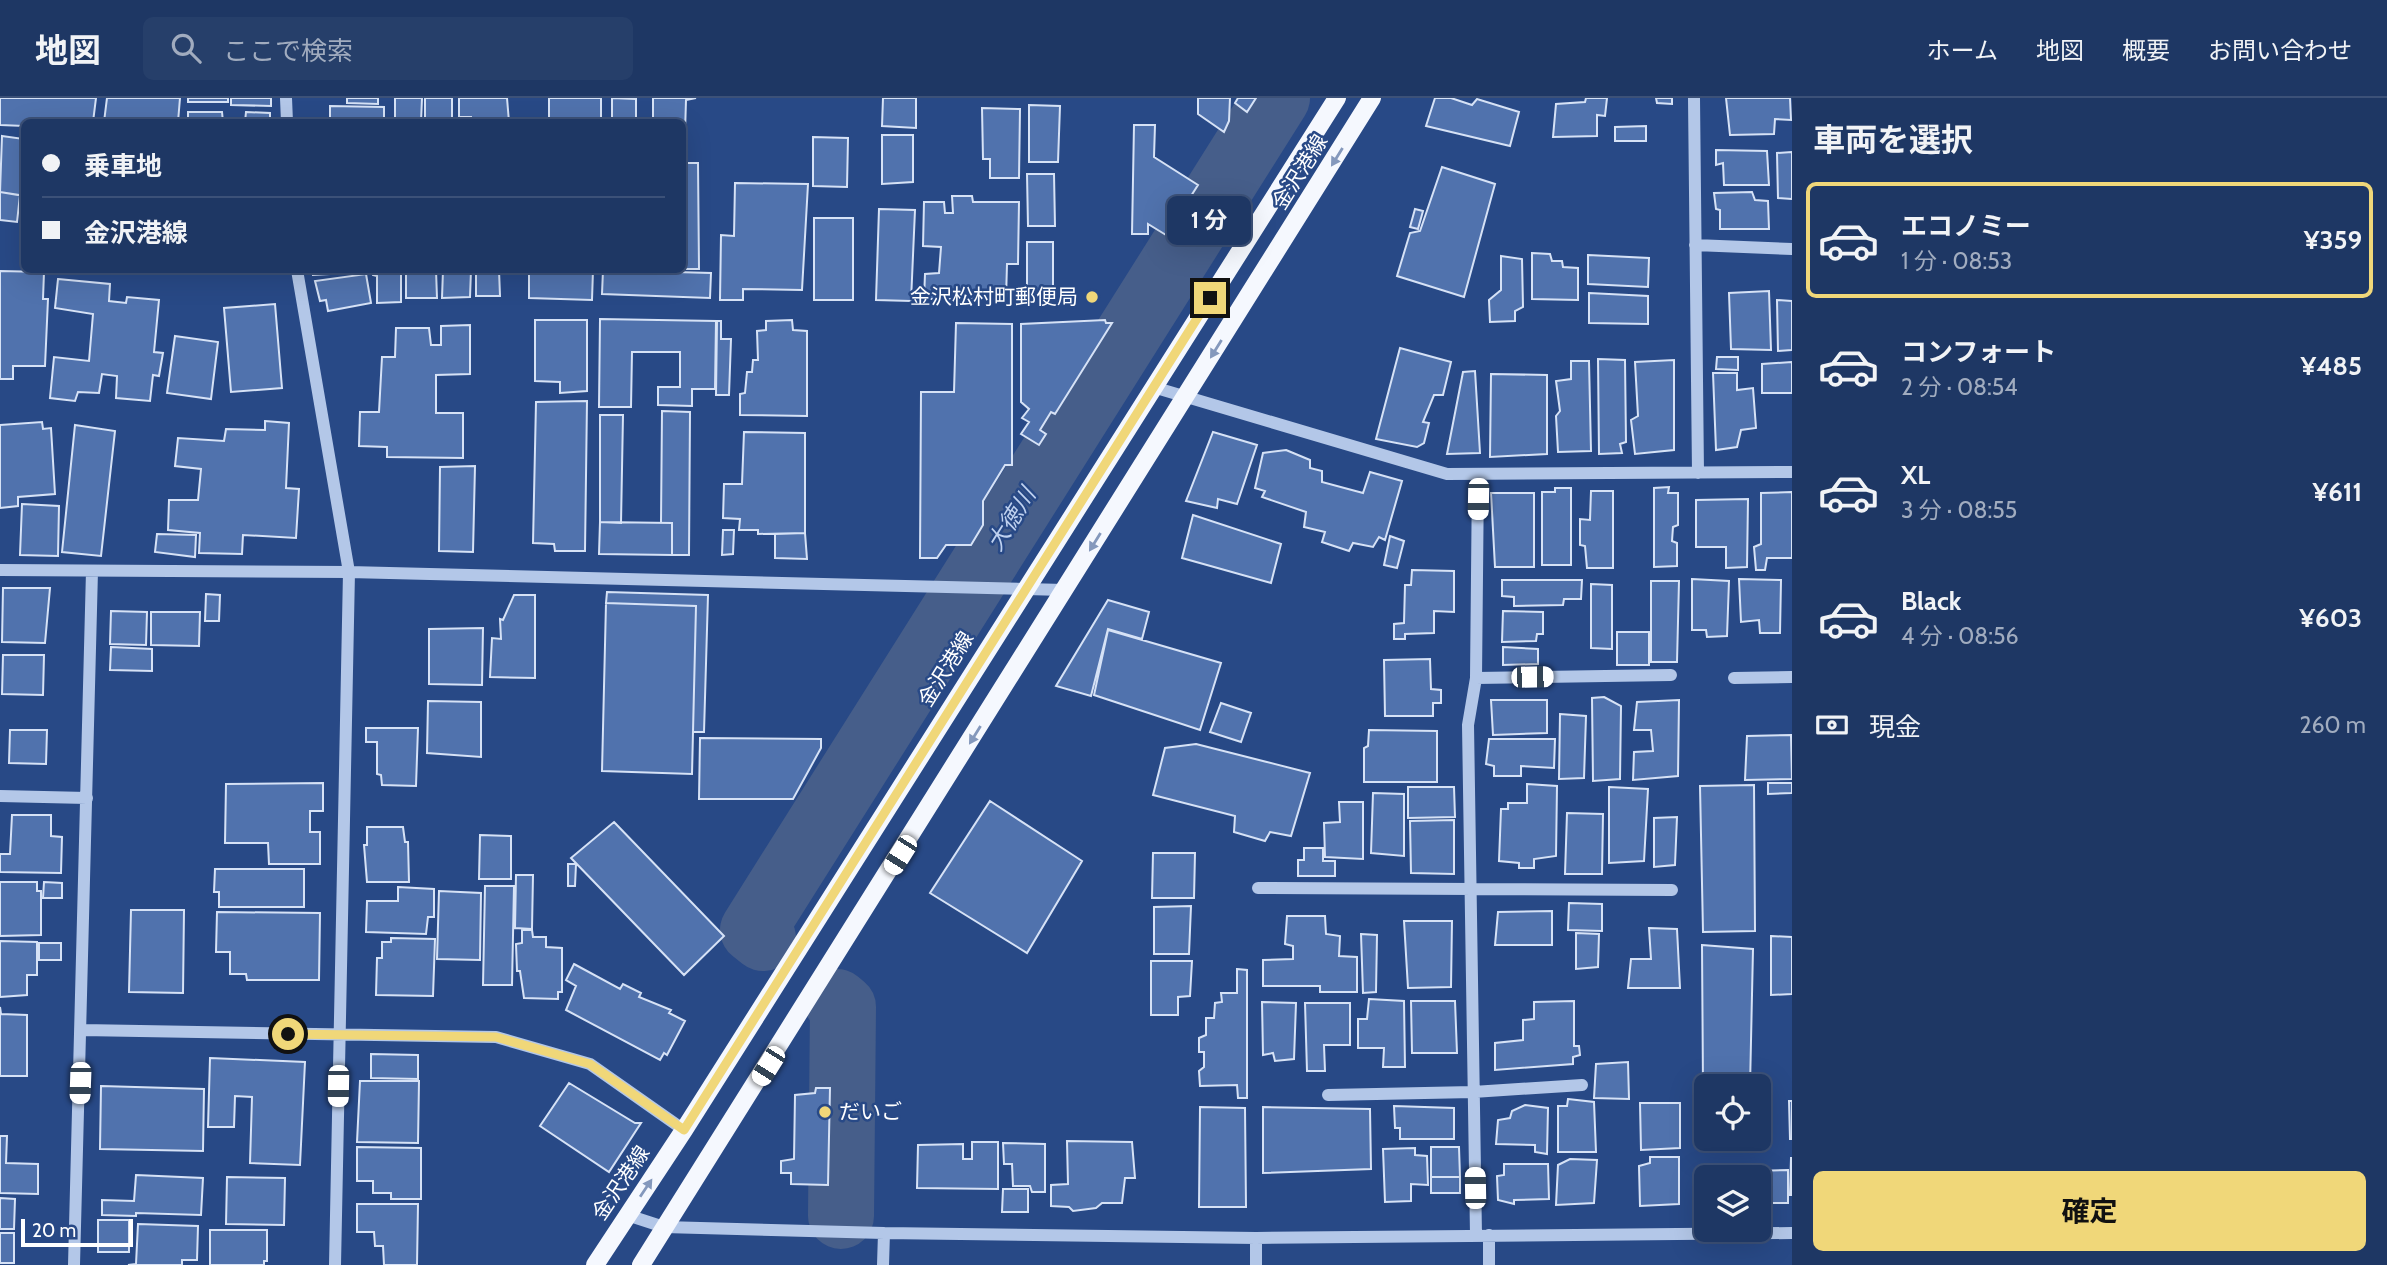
<!DOCTYPE html>
<html lang="ja">
<meta charset="utf-8">
<style>
:root{--surface:#1e3764;--page:#263f6a;--text:#f1f3f6;--muted:#a1acbf;--line:#3c5178;--accent:#f0d779}
body{margin:0;font-family:Cabin,"Noto Sans JP",sans-serif;background:var(--page);color:var(--text);height:100vh;display:flex;flex-direction:column;font-size:26px;white-space:nowrap}
*{box-sizing:border-box;margin:0}
p{font-size:23px;color:var(--muted)}
.icon{flex:none;width:38px;height:38px;fill:none;stroke:currentColor;stroke-width:2;stroke-linecap:round;stroke-linejoin:round}
.map{position:relative;flex:1;overflow:hidden}
.details{display:flex;flex-direction:column;background:var(--surface);width:595px}
.details>*{flex:none}
.guide{position:absolute;left:21px;top:21px;width:665px;height:154px;border-radius:10px;box-shadow:0 7px 28px #0002,0 0 0 2px var(--line);display:grid;align-content:center;height:154px;padding:0 21px;background:var(--surface)}
.buttons{position:absolute;left:1694px;top:976px;display:grid;gap:14px}
.buttons a{display:grid;place-items:center;width:77px;height:77px;border-radius:10px;background:var(--surface);box-shadow:0 7px 28px #0002,0 0 0 2px var(--line);font-size:35px}
.scale{position:absolute;left:21px;bottom:18px;width:112px;box-sizing:border-box;padding-left:7px;border:4px solid #fff;border-top:0;font-size:19px;line-height:24px;white-space:nowrap;color:#fff;-webkit-text-stroke:5px #284986;paint-order:stroke}
.end{position:absolute;width:32px;height:32px;margin:-16px;border:9px solid #f0d779;background:#111;box-shadow:0 0 0 4px #111}
.from{border-radius:50%}
.bubble{position:absolute;height:49px;border-radius:10px;background:var(--surface);box-shadow:0 7px 28px #0002,0 0 0 2px var(--line);font-size:23px;font-weight:700;line-height:49px;text-align:center}
.car{position:absolute;width:21px;height:42px;margin:-21px -10px;border-radius:9px;box-shadow:0 0 5px 2px #0007;background:linear-gradient(#fff 24%,#345 0 40%,#fff 0 76%,#345 0 86%,#fff 0)}
.guide b{display:flex;align-items:center;gap:24px;height:66px;font-size:26px}
.guide b+b{border-top:2px solid var(--line)}
.guide i{width:18px;height:18px;background:var(--text)}
ul{padding:0;list-style:none}
li{display:flex;align-items:center;gap:21px;height:116px;margin:0 14px 10px;padding:0 7px;border:4px solid transparent;border-radius:10px}
li div{flex:1}
li b{display:block;font-size:26px}
li em{font-style:normal;font-weight:700}
li.on{border-color:var(--accent)}
li>.icon{width:63px;height:63px;stroke-width:1.5}
h2{padding:0 21px;font-size:32px;line-height:84px}
.pay{display:flex;align-items:center;gap:18px;height:77px;padding:0 21px;font-size:26px}
.pay p{margin-inline-start:auto}
.button{display:flex;gap:14px;margin-top:auto;padding:14px 21px}
.button a{flex:1;height:80px;border-radius:10px;background:var(--accent);color:#111;font-size:28px;font-weight:700;line-height:80px;text-align:center}
header{display:flex;align-items:center;gap:42px;box-sizing:border-box;height:98px;padding:0 35px;background:var(--surface);border-bottom:2px solid var(--line)}
header strong{font-size:33px}
nav{display:flex;gap:38px;margin-inline-start:auto;font-size:24px}
.search{width:490px;height:63px;background:var(--page);display:flex;align-items:center;gap:18px;box-sizing:border-box;padding:0 24px;border-radius:10px;color:var(--muted);font-size:26px}
main{display:flex;flex:1;min-height:0}
.map>svg:first-child{display:block}
.lines{fill:none;stroke-linecap:round;stroke-linejoin:round}
.river{stroke:#465e8a;stroke-width:66}
.building{fill:#5072ad;stroke:#d6e2f6;stroke-width:2}
.minor{stroke:#b3c7e8;stroke-width:12}
.major{stroke:#f5f8fe;stroke-width:18}
.oneway{fill:#8498bc}
.route{stroke:#f0d779;stroke-width:9}
.poi-dot{fill:#f0d779;stroke:#284986;stroke-width:2.5}
.labels{text-anchor:middle;stroke-width:5;stroke-linejoin:round;paint-order:stroke}
.street-label{font-size:21px;fill:#fff;stroke:#284986}
.poi-label{font-size:21px;fill:#fff;stroke:#284986;text-anchor:end}
.water-label{font-size:23px;font-style:italic;fill:#bfd1ef;stroke:#284986}
</style>
<header>
<strong>地図</strong>
<div class="search"><svg class="icon" aria-label="search" viewBox="0 0 24 24"><circle cx="10" cy="10" r="6"/><path d="M15 15l6 6"/></svg>ここで検索</div>
<nav><a>ホーム</a><a>地図</a><a>概要</a><a>お問い合わせ</a></nav>
</header>
<main>
<div class="map">
<svg width="1792" height="1167" viewBox="0 0 1792 1167">
<rect width="100%" height="100%" fill="#284986"/>
<g class="lines">
<path class="river" d="M763 840 753 832 1277 0
M837 904 843 909 841 1118"/>
</g>
<path class="building" d="M0 0H96L93 24H24V28L0 27Z
M107 0H180L178 24H104Z
M188 0H228V4H188Z
M231 0H271V8L231 7Z
M347 0H378V6L347 5Z
M395 0H422L421 24H395Z
M425 0H452V24H425Z
M459 0H507L509 24H471V19H459Z
M549 0H601V24H549Z
M612 0 636 1V24H612Z
M653 0H696L686 2 685 35 682 24H653Z
M883 0H916V30L882 28Z
M1198 0H1230L1229 23 1224 34 1198 16Z
M1238 0H1256L1247 14 1235 5Z
M1435 0H1451L1472 7 1477 1 1519 14 1510 48 1426 28Z
M1586 0H1607L1605 18 1597 17V38L1553 39 1556 6 1585 4Z
M1656 0H1672V6L1657 5Z
M1726 0H1790L1791 22 1775 21 1774 36 1730 37Z
M1029 7 1060 8 1058 64H1029Z
M330 8 384 9V24H330Z
M982 10 1020 11 1019 80H990V61H983Z
M188 14H222L223 24H188Z
M246 14 270 15V24H245Z
M1134 27H1155L1154 59 1198 87 1166 137 1148 126V136H1132Z
M1646 28V43H1615V29Z
M882 37H913V84L882 86Z
M2 38 24 41V98L0 94Z
M813 39 848 40 847 89 813 88Z
M1716 52 1767 53 1769 87H1724L1723 65 1716 67Z
M1792 54V101L1778 100 1777 55Z
M682 65H698L699 171H682Z
M1442 69 1495 86 1464 199 1397 178 1410 135 1420 133Z
M1027 76H1054L1055 128H1028Z
M735 85 808 86 802 192 743 191V202H720L721 137 734 138Z
M0 94 20 97 17 124 0 122Z
M1752 94 1755 102 1768 103 1769 131H1720V112L1716 111 1714 95Z
M952 98H972L973 104H1019L1018 166H1007L1006 201H924L925 176 939 175 941 149 923 148 924 104H944L945 115H953Z
M879 111 915 112 911 203 876 202Z
M1415 111 1423 113 1418 131 1410 129Z
M814 120H853V202H814Z
M1027 144H1053V201L1027 200Z
M1532 155 1550 156 1552 163H1562L1563 169 1578 170V202L1532 201Z
M1588 157 1649 160 1648 189 1588 186Z
M1501 158 1522 161 1523 209 1515 213V223L1490 224 1489 202 1501 192Z
M313 172H366V174L313 177Z
M373 172H401V204L377 205V178L373 177Z
M406 172H436L437 200H406Z
M443 172H471L470 199 442 200Z
M476 172H499L500 198H476Z
M529 172H593L592 202 529 200Z
M603 172 711 175 710 200 602 196Z
M0 173 44 174 43 201H48L45 268H13V281H0Z
M366 176 371 205 328 213 326 202 320 203 315 183Z
M58 181 110 186 109 203 126 205 127 199 159 202 154 254 163 255 159 278 153 277 150 303 116 300 117 278 102 276 99 295 78 294 75 303 50 300 54 259 89 263 93 216 55 210Z
M1769 193 1771 252 1731 251 1729 195Z
M1589 195 1648 198V226L1589 225Z
M1777 202 1792 203V252L1778 253Z
M275 206 282 290 231 294 224 210Z
M600 221 716 223 715 291H692V308L658 307V289H680V254H632L631 309H599Z
M535 222H587V293L560 295V284L535 283Z
M792 222 793 232 807 233V318L740 317V296L745 295 747 274H752L753 262H758L757 233 766 232V223Z
M1105 222 1106 225H1112L1055 316 1051 314 1040 332 1046 336 1039 347 1021 336 1029 324 1022 320 1029 311 1021 304V226Z
M717 223H721V241H731L729 297H716Z
M956 225 1012 226V367H1005L983 403V427L971 447H946L937 460H920L921 294H954Z
M470 227V276L436 277V315H463V360L387 359V349L359 348 360 314H379L382 259H395L396 230H429L431 247H441V228Z
M175 238 218 244 211 301 167 295Z
M1400 250 1451 264 1443 297H1434L1423 324 1429 325 1424 345 1417 349 1376 341Z
M1717 259H1738V272L1716 271Z
M1598 261 1625 262 1626 344 1620 346 1622 355 1599 356Z
M1674 262V352L1635 356 1631 322 1638 318 1635 264Z
M1571 263H1589L1591 353 1558 354 1556 318 1560 313 1556 283 1571 281Z
M1792 264V295H1762V266Z
M1475 273 1480 355 1447 356 1463 274Z
M1713 275H1737V292L1753 290 1756 330 1741 332 1737 349 1716 352Z
M1491 276 1547 277V356L1490 359Z
M587 303 585 453H555L554 446 533 445 536 304Z
M662 313 690 314 689 457H672V425H661Z
M600 317H623L621 425 600 424Z
M265 323 289 325 286 390 299 391 296 440 243 437 242 456 199 455 200 435 168 432 169 402H198L201 371 175 368 178 340 224 343 226 331 265 332Z
M42 324 43 331 51 330 55 396 18 399V408L0 410V327Z
M75 327 115 333 101 458 62 454Z
M744 334 805 335V435L758 436V432H739L740 421 723 420 724 386H742Z
M1213 334 1257 347 1237 406 1218 401 1217 410 1186 403Z
M1286 352 1310 362V370L1322 373V384L1363 395 1370 374 1402 383 1385 442 1379 439 1373 449 1353 445 1349 453 1322 444 1325 434 1304 429 1306 414 1262 399 1265 393 1255 390 1263 355Z
M475 368 473 454 439 453 440 369Z
M1669 389 1668 395H1678V427L1673 429 1672 443 1677 445V468L1654 469V390Z
M1555 390H1571V467H1542V394H1555Z
M1591 393H1613V470H1587L1585 448 1580 447V421L1590 422Z
M1792 394V460H1767L1765 472H1756L1754 449 1761 446V395Z
M1491 395H1534V469H1495Z
M1748 401 1747 469 1726 470V449H1696V402Z
M22 406 59 408 58 458 20 457Z
M1193 417 1281 446 1271 485 1182 460Z
M600 424 672 425V457L599 456Z
M723 432H734L733 456 722 457Z
M805 435 807 461 775 460V436Z
M157 436 196 437 195 459 155 454Z
M1390 438 1404 443 1397 470 1384 467Z
M1412 472 1454 473V514L1434 513V535L1405 536V541H1394V526L1404 525 1405 487H1411Z
M1692 481 1729 483 1727 538 1707 539 1706 532H1692Z
M1739 481 1781 482 1780 535H1760L1759 522 1741 524Z
M1502 482H1582L1581 501H1564L1563 507 1514 508V499L1502 498Z
M1651 483H1679L1677 564H1651Z
M1591 486 1612 487V551L1591 550Z
M3 490H50L45 545 2 544Z
M607 494 708 497 704 634H693L696 508 606 505Z
M206 496 220 497 219 523H205Z
M514 497H535V580L490 579 492 540 501 541 500 521 503 522Z
M1108 502 1149 514 1142 541 1108 531 1091 598 1056 588Z
M606 505 696 508 692 676 602 673Z
M111 513 147 514 146 547 110 546Z
M1503 513 1543 514V536H1537L1536 543 1502 544Z
M151 514H200L199 548 151 547Z
M483 530 482 587 429 586V531Z
M1108 532 1221 565 1200 632 1094 597Z
M1617 534H1649V567H1617Z
M111 549 152 551V573L110 572Z
M1503 549 1538 551V566L1503 567Z
M3 557H44L43 597 2 596Z
M1430 561 1431 591 1441 592V605H1433V618H1385L1384 562Z
M1604 599 1621 608 1620 681 1593 683 1592 600Z
M1491 602H1547V635L1493 637Z
M1679 602 1678 678 1633 682 1634 654 1653 653 1651 632H1634L1637 604Z
M428 603 481 604V659L427 655Z
M1221 605 1251 615 1241 644 1210 634Z
M1560 616 1586 618 1584 680 1559 681Z
M366 630H418L416 688 382 687 381 677 377 676V644H366Z
M10 632H47L46 666 9 665Z
M1369 632 1437 633V684H1364V650L1368 648Z
M1791 637 1792 681 1745 682 1747 638Z
M700 640 821 641V650L793 701H699Z
M1489 641H1555L1554 670 1521 668V678H1494V668L1486 666Z
M1196 646 1310 675 1291 738 1270 734 1265 743 1234 734 1235 718 1153 697 1165 650Z
M323 685V713H310V734H320V766H269L268 745H225L226 686Z
M1768 685H1792V695L1768 696Z
M1527 686 1557 688 1556 758 1534 761V770H1519V765L1499 763 1501 711H1508V705H1527Z
M1754 687 1755 833 1703 834 1700 688Z
M1408 689H1454L1455 719 1408 720Z
M1609 689 1648 691 1644 763 1609 765Z
M1373 695 1404 696V758L1371 755Z
M990 703 1082 763 1027 855 930 795Z
M1339 704H1363V761L1325 759 1324 725 1340 724Z
M1567 715 1603 716 1602 776H1565Z
M12 717H51V738L62 739 61 775 0 774V756H10Z
M1677 719 1675 767 1654 769V720Z
M1454 722V776L1411 775 1410 723Z
M614 724 724 838 684 877 571 760Z
M367 729H403L405 744H408L409 784H367L364 747H367Z
M480 737 511 738V781H479Z
M1304 750H1323V763H1335V778H1298V762H1304Z
M1153 755H1195L1194 800H1152Z
M568 766H576L575 788H568Z
M215 771H304V809H219V794H214Z
M516 777H533L532 831 515 830Z
M0 784H37V793H41V837L0 838Z
M44 784 62 785V800H43Z
M485 788H514L512 887H483Z
M398 789 434 791V819H428L426 836 366 834 367 803H398Z
M439 793 481 795 480 862 437 861Z
M1569 805 1602 806V833L1568 832Z
M1191 808 1189 856H1154V809Z
M131 812H184L183 895 129 894Z
M1552 813V847H1495L1498 814Z
M217 814 320 815 319 882H247L246 876H230V854H216Z
M1287 818H1325L1326 836 1340 838 1339 858 1357 859V894H1320V888H1263V862L1293 861V848L1285 846Z
M1404 823H1452L1451 889 1408 890Z
M1649 830 1677 831 1680 890H1628L1631 861H1651Z
M522 832H532L533 839H546V849L562 850V894H558V901L524 900 520 873H517L516 846 522 845Z
M1576 835 1599 836 1598 869 1576 871Z
M1361 836 1377 837 1376 894 1363 895Z
M1771 838 1792 839V896L1771 897Z
M391 840 435 841 433 898 376 897 377 860H382V844H391Z
M0 843 37 844V877H27V897L0 899Z
M39 845H61V862H39Z
M1702 847 1753 851 1750 989 1703 990Z
M1151 863H1192L1190 898 1178 899V917H1151Z
M574 866 620 891 623 886 641 895 639 899 671 912 669 915 685 923 667 957 664 955 660 962 566 912 576 888 566 882Z
M1237 871 1247 872V1000H1238L1237 987 1200 988 1199 973 1204 969V954H1199V940L1206 937V920H1214L1215 905 1222 904 1221 895H1237Z
M1369 901 1404 903 1405 969H1383L1384 950H1358V921H1367Z
M1411 903H1455L1457 955H1412Z
M1574 903V948H1579L1580 957 1573 959V966L1495 972V945L1523 942V922L1534 921V904Z
M1262 904 1296 905 1294 961 1275 963 1273 955 1263 957Z
M1305 905H1350V947H1324L1325 973H1307Z
M0 909 1 916 27 917V978H0Z
M371 956 418 957V981L371 980Z
M210 960 305 964 300 1067 250 1065 252 999 235 998 234 1029H208Z
M1628 964 1629 1001 1594 1000 1596 966Z
M360 983H419L418 1045 357 1044Z
M569 985 635 1025H641L609 1074 540 1028Z
M101 988 204 991 203 1053 100 1051Z
M816 990H830L828 1087 791 1086V1075H781V1063L794 1061 795 997 815 995Z
M1568 1001 1594 1004 1596 1054H1558V1008H1567Z
M1789 1003H1792V1041H1790Z
M1640 1005H1680V1050L1641 1052Z
M1525 1007 1548 1010 1547 1056 1535 1054V1047L1496 1046 1498 1022 1510 1020 1512 1013Z
M1394 1008 1454 1010V1041H1400V1030H1395Z
M1200 1009 1245 1010 1246 1109H1199Z
M1263 1009 1370 1011 1371 1071 1263 1075Z
M0 1038H7L6 1065 38 1066V1096L0 1095Z
M1067 1043 1132 1044 1135 1080H1125L1122 1105H1102L1096 1110 1073 1113 1069 1109 1051 1108V1087L1068 1086Z
M972 1044H998V1091L917 1090 918 1047 963 1046V1061H972Z
M1003 1045 1045 1046V1094H1032L1030 1088H1013L1012 1066H1004Z
M357 1049 421 1050V1101H391V1095H373V1083H357Z
M1431 1049H1459L1460 1079H1431Z
M1415 1050V1057L1427 1058 1428 1087 1411 1086V1103L1385 1104 1383 1051Z
M1650 1059H1679V1106L1640 1108 1639 1068 1650 1065Z
M1791 1060H1792V1097H1790Z
M1570 1061 1597 1062 1594 1105 1556 1107 1558 1067Z
M1504 1066H1548L1549 1101 1514 1102V1106L1498 1102 1497 1078 1504 1077Z
M1699 1070H1752V1080H1706V1103H1700Z
M1788 1072V1105H1759V1080H1755V1073Z
M136 1077 203 1080 201 1117 136 1115V1118L102 1117V1102L134 1103Z
M227 1079 285 1080 284 1127 226 1126Z
M1431 1079H1460V1095H1431Z
M1003 1091H1028V1114H1002Z
M0 1100 15 1101 14 1131H0Z
M357 1106H418L417 1167H384L383 1148H375L374 1134H357Z
M98 1122H129V1154H98Z
M138 1126 198 1128 197 1162H182V1167H128L136 1166Z
M210 1132H267V1163H264V1167H210Z
M0 1135H14V1165H0Z"/>
<g class="lines">
<path class="minor" d="M286 0 287 24
M1694 0 1698 375
M1695 147 1792 151
M297 172 349 474 335 1167
M1153 289 1447 376 1792 374
M0 472 349 474 1064 492
M1476 580 1671 577
M1734 580 1792 579
M0 698 87 700
M1258 790 1672 792
M82 932 496 939 590 966 684 1032
M1328 997 1473 994 1582 987
M627 1117 664 1129 884 1135 1256 1140 1792 1135
M1476 1137 1468 627 1476 580 1478 376
M1489 1137V1167
M1256 1140V1167
M74 1167 92 473
M883 1167 884 1135"/>
<path class="major" d="M595 1167 684 1032 1337 0
M641 1167 1372 0"/>
</g>
<defs><path id="oneway-solid" d="M-6-.8H1V-3.2L6.5 0L1 3.2V.8H-6Z" transform="scale(1.75)"/></defs>
<g class="oneway">
<use href="#oneway-solid" transform="translate(1337 59) rotate(122)"/>
<use href="#oneway-solid" transform="translate(1216 251) rotate(122)"/>
<use href="#oneway-solid" transform="translate(1095 444) rotate(122)"/>
<use href="#oneway-solid" transform="translate(975 637) rotate(122)"/>
<use href="#oneway-solid" transform="translate(646 1090) rotate(-56)"/>
</g>
<g class="lines">
<path class="route" d="M288 936 496 939 590 966 684 1032 1210 200"/>
</g>
<g class="poi-dot">
<circle cx="1092" cy="199" r="7"/>
<circle cx="825" cy="1014" r="7"/>
</g>
<g class="labels">
<g class="street-label">
<text transform="translate(1300 74) rotate(-58)" y="7">金沢港線</text>
<text transform="translate(946 571) rotate(-58)" y="7">金沢港線</text>
<text transform="translate(621 1085) rotate(-56)" y="7">金沢港線</text>
</g>
<g class="poi-label">
<text x="1078" y="206">金沢松村町郵便局</text>
<text x="839" y="1021" text-anchor="start">だいご</text>
</g>
<g class="water-label">
<text transform="translate(1011 421) rotate(-58)" y="8">大徳川</text>
</g>
</g>
</svg>
<div class="buttons">
<a><svg class="icon" aria-label="locate" viewBox="0 0 24 24"><circle cx="12" cy="12" r="6"/><path d="M12 2v4M12 18v4M2 12h4M18 12h4"/></svg></a>
<a><svg class="icon" aria-label="layers" viewBox="0 0 24 24"><path d="M12 4l9 5-9 5-9-5zM3 14l9 5 9-5"/></svg></a>
</div>
<div class="scale">20 m</div>
<i class="end from" style="left:288px;top:936px"></i>
<i class="end" style="left:1210px;top:200px"></i>
<div class="bubble" style="left:1167px;top:98px;width:84px">1 分</div>
<i class="car" style="left:1478px;top:401px;rotate:181deg"></i>
<i class="car" style="left:1532px;top:579px;rotate:89deg"></i>
<i class="car" style="left:900px;top:757px;rotate:212deg"></i>
<i class="car" style="left:768px;top:968px;rotate:212deg"></i>
<i class="car" style="left:80px;top:985px;rotate:182deg"></i>
<i class="car" style="left:338px;top:988px;rotate:181deg"></i>
<i class="car" style="left:1475px;top:1090px;rotate:359deg"></i>
<div class="guide">
<b><i class="from"></i>乗車地</b>
<b><i></i>金沢港線</b>
</div>
</div>
<section class="details">
<h2>車両を選択</h2>
<ul>
<li class="on"><svg class="icon" aria-label="car" viewBox="0 0 24 24"><path d="M5 17H2v-5l4-1 3-4h7l3 4 3 1v5h-3M9 17h6M6 11h13"/><circle cx="7" cy="17" r="2"/><circle cx="17" cy="17" r="2"/></svg><div><b>エコノミー</b><p>1 分 · 08:53</p></div><em>¥359</em></li>
<li><svg class="icon" aria-label="car" viewBox="0 0 24 24"><path d="M5 17H2v-5l4-1 3-4h7l3 4 3 1v5h-3M9 17h6M6 11h13"/><circle cx="7" cy="17" r="2"/><circle cx="17" cy="17" r="2"/></svg><div><b>コンフォート</b><p>2 分 · 08:54</p></div><em>¥485</em></li>
<li><svg class="icon" aria-label="car" viewBox="0 0 24 24"><path d="M5 17H2v-5l4-1 3-4h7l3 4 3 1v5h-3M9 17h6M6 11h13"/><circle cx="7" cy="17" r="2"/><circle cx="17" cy="17" r="2"/></svg><div><b>XL</b><p>3 分 · 08:55</p></div><em>¥611</em></li>
<li><svg class="icon" aria-label="car" viewBox="0 0 24 24"><path d="M5 17H2v-5l4-1 3-4h7l3 4 3 1v5h-3M9 17h6M6 11h13"/><circle cx="7" cy="17" r="2"/><circle cx="17" cy="17" r="2"/></svg><div><b>Black</b><p>4 分 · 08:56</p></div><em>¥603</em></li>
</ul>
<div class="pay"><svg class="icon" aria-label="cash" viewBox="0 0 24 24"><path d="M3 7h18v10H3z"/><circle cx="12" cy="12" r="2"/></svg>現金<p>260 m</p></div>
<div class="button"><a>確定</a></div>
</section>
</main>
